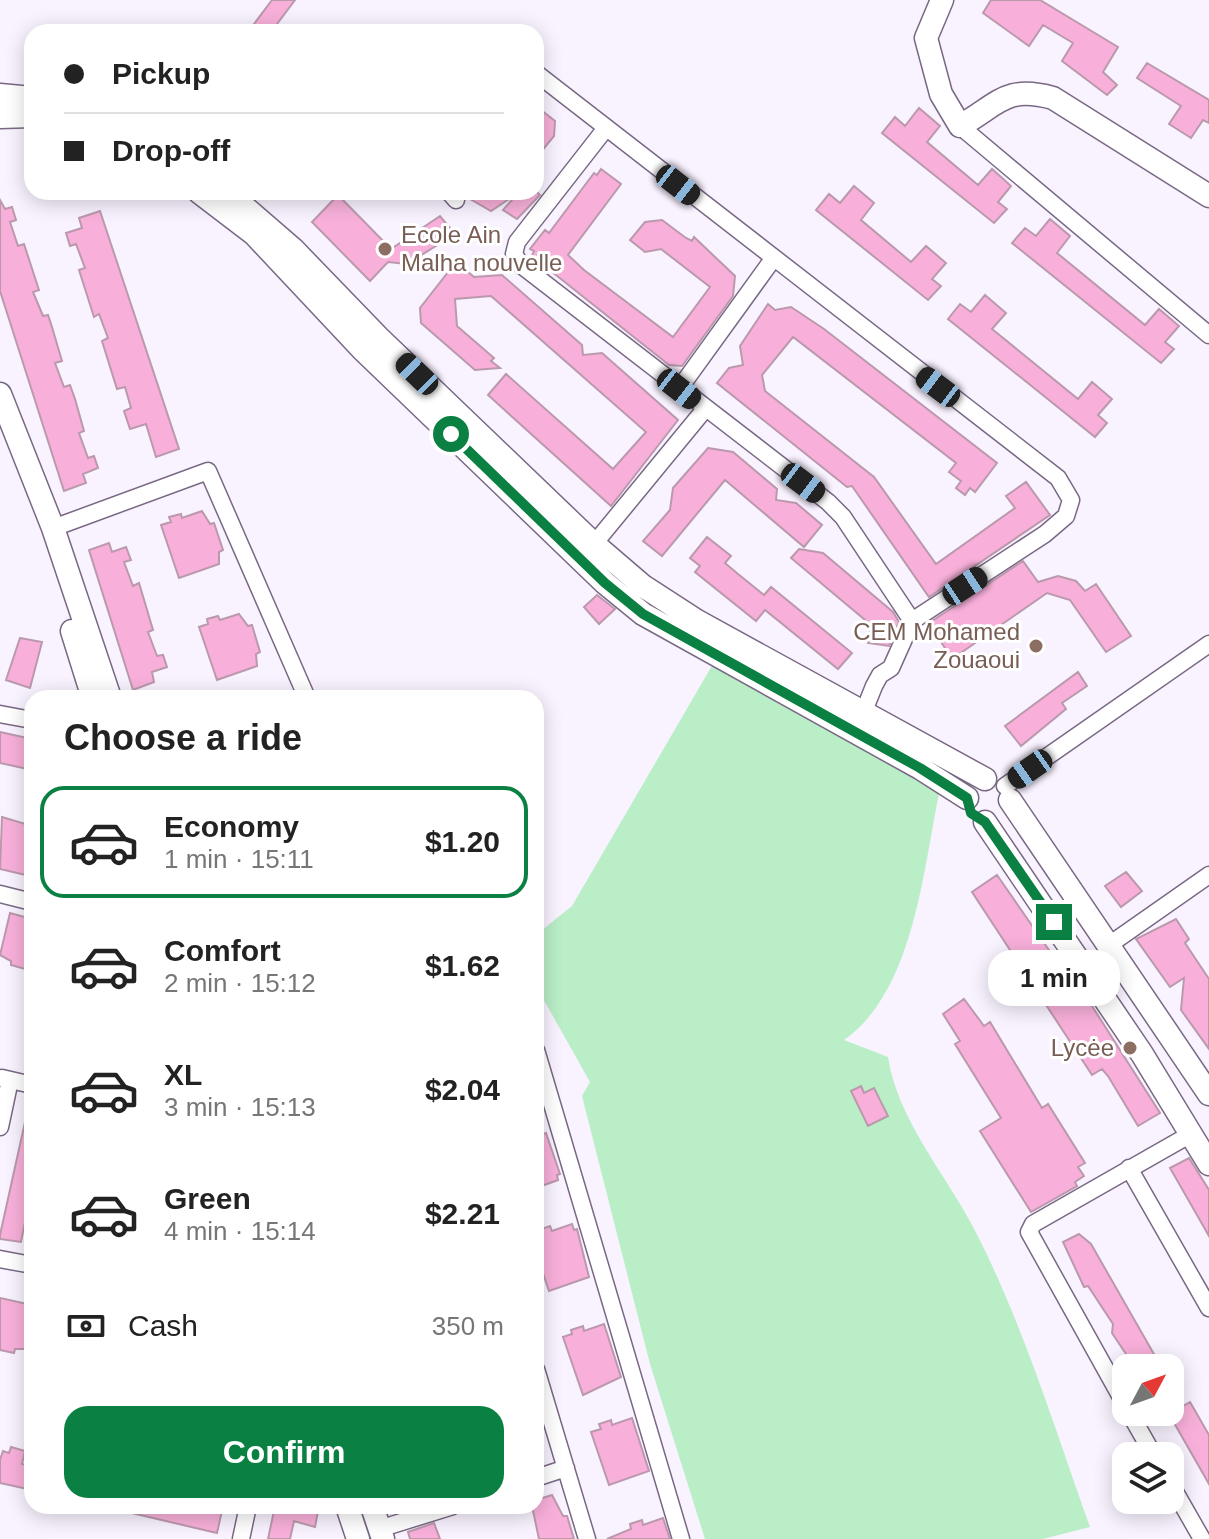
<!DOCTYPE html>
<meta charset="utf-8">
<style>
:root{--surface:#fff;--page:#f6f6f6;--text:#222;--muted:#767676;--line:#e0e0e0;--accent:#0b8043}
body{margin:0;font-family:Arial,sans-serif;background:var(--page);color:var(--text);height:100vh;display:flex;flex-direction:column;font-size:30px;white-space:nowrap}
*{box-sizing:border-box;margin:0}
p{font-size:26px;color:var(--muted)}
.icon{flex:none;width:44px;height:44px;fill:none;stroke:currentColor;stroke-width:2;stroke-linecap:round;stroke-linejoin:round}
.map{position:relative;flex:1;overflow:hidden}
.side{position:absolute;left:24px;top:690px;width:520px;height:824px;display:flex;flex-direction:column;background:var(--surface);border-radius:24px;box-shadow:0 4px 20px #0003}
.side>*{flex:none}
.hud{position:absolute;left:24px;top:24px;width:520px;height:176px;border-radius:24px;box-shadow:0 4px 20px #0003;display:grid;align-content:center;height:176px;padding:0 40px;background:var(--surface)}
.needle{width:52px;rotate:49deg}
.buttons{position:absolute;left:1112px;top:1354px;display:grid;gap:16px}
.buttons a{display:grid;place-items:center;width:72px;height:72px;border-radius:16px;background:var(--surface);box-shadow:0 4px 20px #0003;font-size:40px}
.end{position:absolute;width:36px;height:36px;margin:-18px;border:10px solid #0b8043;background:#fff;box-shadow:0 0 0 4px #fff}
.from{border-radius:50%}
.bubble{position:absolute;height:56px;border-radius:24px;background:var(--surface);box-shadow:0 4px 20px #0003;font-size:26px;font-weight:700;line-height:56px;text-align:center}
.car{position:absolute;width:24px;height:48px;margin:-24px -12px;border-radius:10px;box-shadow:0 0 6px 2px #0007;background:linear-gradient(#222 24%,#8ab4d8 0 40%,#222 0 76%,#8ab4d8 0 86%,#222 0)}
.hud b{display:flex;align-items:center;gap:28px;height:76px;font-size:30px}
.hud b+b{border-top:2px solid var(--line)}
.hud i{width:20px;height:20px;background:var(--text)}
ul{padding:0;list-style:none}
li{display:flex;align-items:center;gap:24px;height:112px;margin:0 16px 12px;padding:0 24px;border:4px solid transparent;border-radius:24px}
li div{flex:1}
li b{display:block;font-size:30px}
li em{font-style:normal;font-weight:700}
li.current{border-color:var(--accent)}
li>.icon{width:72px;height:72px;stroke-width:1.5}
h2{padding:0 40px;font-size:36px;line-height:96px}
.pay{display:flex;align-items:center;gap:20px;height:88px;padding:0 40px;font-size:30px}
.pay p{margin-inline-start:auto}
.primary-button{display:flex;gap:16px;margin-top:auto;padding:16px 40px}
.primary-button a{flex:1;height:92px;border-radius:24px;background:var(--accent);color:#fff;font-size:32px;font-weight:700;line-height:92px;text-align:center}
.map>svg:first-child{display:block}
.green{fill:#b9eec7}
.building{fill:#f8b0da;stroke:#bb99ac;stroke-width:2}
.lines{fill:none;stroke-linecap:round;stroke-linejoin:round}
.street-casing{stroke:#796884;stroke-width:19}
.secondary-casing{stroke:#796884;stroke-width:25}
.street{stroke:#fff;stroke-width:16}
.secondary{stroke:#fff;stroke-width:22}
.route{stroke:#0b8043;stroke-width:10}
.education-dot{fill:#8d6e63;stroke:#fff;stroke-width:3}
.labels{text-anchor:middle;stroke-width:6;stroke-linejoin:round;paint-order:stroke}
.education-label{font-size:24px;fill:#785e54;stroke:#fff;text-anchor:end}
</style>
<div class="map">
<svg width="1209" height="1539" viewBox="0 0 1209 1539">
<rect width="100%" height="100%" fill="#f9f2ff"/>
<path class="green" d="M713 664 940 789C923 868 915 990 844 1040L888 1057C897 1118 944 1172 972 1225 1022 1320 1054 1427 1090 1527L1043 1539H705L650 1364 582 1096 590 1082 536 986V935L572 906Z"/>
<path class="building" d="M272 0H295L271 32H248Z
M991 0H1040L1118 47 1103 72 1117 85 1107 95 1062 61 1073 43 1043 25 1029 46 983 13Z
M1147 63 1209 100V123L1203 120 1191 138 1169 124 1181 106 1137 78Z
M536 106 555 121 554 136 536 158Z
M919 108 940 126 927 142 978 185 992 169 1011 186 998 202 1007 209 994 223 882 133 895 117 905 126Z
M601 169 621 184 568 255 584 270 673 337 710 287 661 249 645 252 630 240 645 222 662 220 686 238 692 241 694 237 735 276 733 296 682 366 669 365 532 256 534 251 530 249 545 230 549 233 594 173 597 175Z
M854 186 874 203 861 220 911 262 926 246 946 263 932 279 941 286 928 300 816 210 829 194 840 203Z
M474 192H537L540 195 517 219 503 210 518 193 491 211 470 199Z
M338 195 391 249 440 216 455 234 407 264 388 262 370 281 312 222Z
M0 200 5 209 12 207 16 220 10 222 18 246 24 244 39 290 33 292 43 316 48 315 52 327 62 361 55 363 64 387 70 385 75 399 84 431 79 433 88 458 94 456 98 468 83 474 86 483 64 491 0 291Z
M100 211 179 449 156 457 146 424 130 429 124 411 131 408 125 387 117 389 102 341 108 338 99 314 94 317 79 270 85 268 76 244 70 246 66 233 82 228 79 218Z
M1050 219 1070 236 1057 253 1145 325 1159 309 1179 326 1165 342 1174 349 1161 363 1012 243 1025 228 1036 236Z
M456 262 474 277 502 275 582 345 583 355 602 353 678 420 611 506 488 395 506 374 613 469 646 432 491 296 455 299 457 326 494 358 491 361 500 368 475 370 421 323 420 308Z
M985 295 1006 313 992 329 1078 399 1092 382 1112 399 1098 415 1107 423 1095 437 948 319 960 304 971 312Z
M768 304 775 310 791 307 824 329 997 463 975 492 970 488 965 495 956 488 961 481 949 472 956 463 793 337 762 375 765 391 874 477 936 564 1015 508 1006 496 1026 482 1050 515 929 597 852 486 847 487 717 383 729 368 743 365 740 346Z
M708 448 733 452 777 489 776 500 796 503 822 525 804 547 725 480 662 556 643 541 670 510 673 488Z
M202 511 210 524 214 523 223 550 219 552V564L179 578 161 525 171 522 169 517 181 514 182 518Z
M707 537 731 556 725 563 738 574 764 595 771 587 852 653 838 669 765 610 756 621 695 572 700 566 690 558Z
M109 543 112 552 126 547 131 560 124 562 133 586 139 583 153 630 148 632 157 656 163 655 167 667 152 672 154 682 133 690 89 550Z
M799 549 823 553 893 612 899 622 889 646 868 643 871 625 791 558Z
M1023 561 1038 582 1058 576 1076 581 1085 591 1096 584 1131 636 1106 652 1070 600 1047 593 952 659 929 623Z
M597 595 615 609 599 624 584 607Z
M239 614 248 626 252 625 260 652 256 654 257 666 217 680 199 627 208 624 207 619 218 616 220 620Z
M20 638 42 642 30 688 6 680Z
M1078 672 1087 686 1062 703 1066 709 1021 746 1005 726Z
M0 732 32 739V770L0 763Z
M2 817 29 825 32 829 30 876 0 869Z
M1126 872 1142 891 1121 907 1105 886Z
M997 875 1067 976 1071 973 1160 1113 1138 1126 1108 1076 1102 1069 1092 1075 972 892Z
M10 913 32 919V971L11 965V961L0 955Z
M1176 919 1189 939 1185 943 1209 979V1049L1181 1010 1184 978 1170 987 1136 939Z
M964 999 984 1026 990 1022 1042 1108 1048 1104 1085 1163 1078 1167 1084 1176 1075 1182 1077 1186 1031 1212 980 1131 1001 1118 955 1044 960 1041 943 1014Z
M861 1086 864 1093 874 1088 888 1116 868 1126 851 1091Z
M27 1113 32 1114V1188L21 1242 0 1239V1235Z
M546 1133 560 1174 557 1175 558 1180 536 1188V1136Z
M1189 1158 1209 1190V1236L1170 1168Z
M572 1224 574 1230 577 1229 589 1277 549 1291 536 1253V1236L540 1235 539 1230 550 1226 552 1231Z
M1079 1234 1091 1244 1159 1363 1151 1368H1141L1133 1357 1130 1360 1112 1333 1113 1324 1088 1286 1084 1287 1063 1242Z
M0 1298 32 1305 30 1349H15L14 1353 0 1350Z
M604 1324 621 1377 583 1395 563 1337 572 1334 571 1330 583 1326 584 1331Z
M1190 1402 1209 1435V1484L1169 1414Z
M632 1418 649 1471 609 1485 591 1432 601 1429 599 1424 611 1420 612 1425Z
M11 1447 25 1451 22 1464 32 1466V1490L0 1483V1460L3 1451 9 1453Z
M552 1495 563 1516H567L574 1539H539L532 1506H536V1500Z
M124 1506H223L217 1533 123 1511Z
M275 1506H319L315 1527 294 1521 290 1539H268Z
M663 1518 670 1539H607L631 1529 630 1524 642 1520 643 1525Z
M434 1523 440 1539H410L408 1532Z"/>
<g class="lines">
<defs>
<path id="street" d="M536 73 1058 478 1071 500 1066 516 1045 534 912 621 891 668 880 675 874 686 864 711
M960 126 1209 335
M606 128 517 242 514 254 521 265 828 502 843 517 912 621
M449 192 456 200
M679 389 773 259
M53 528 208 471 307 698
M594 544 705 409
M0 714 32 720
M1005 786 1209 644
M0 894 32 902
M1109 945 1209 875
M536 1050 681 1539
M2 1078 32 1085
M0 1127 10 1080
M1129 1168 1209 1308
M0 1259 32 1265
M536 1369 587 1539
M1126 1406 1029 1232 1033 1224 1191 1134
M1129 1412 1154 1456
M536 1478 566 1468
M1170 1483 1202 1539
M379 1529 453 1506
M241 1539 248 1506"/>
<path id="secondary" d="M942 0 926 38 941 94 960 126C999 104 1005 85 1053 98L1209 196
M0 95 32 98
M0 117 32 116
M199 192 254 234 362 349 605 583 643 614 920 768 967 798
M227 192 293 249 378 337 594 544 643 586 697 621 985 779
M0 394 53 528 110 698
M72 631 93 698
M1010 800 1209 1094
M985 822 1142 1054 1209 1164
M347 1506 358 1539
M372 1506 383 1539"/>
</defs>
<use href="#street" class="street-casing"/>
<use href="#secondary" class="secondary-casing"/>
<use href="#street" class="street"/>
<use href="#secondary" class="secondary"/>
</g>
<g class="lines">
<path class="route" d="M451 434 605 583 643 614 920 768 967 798 971 813 985 822 1054 922"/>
</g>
<g class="education-dot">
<circle cx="385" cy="249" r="8"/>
<circle cx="1036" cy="646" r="8"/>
<circle cx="1130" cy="1048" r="8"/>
</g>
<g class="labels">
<g class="education-label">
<text x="401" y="243" text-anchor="start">Ecole Ain<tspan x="401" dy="28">Malha nouvelle</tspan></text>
<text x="1020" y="640">CEM Mohamed<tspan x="1020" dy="28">Zouaoui</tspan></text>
<text x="1114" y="1056">Lycėe</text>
</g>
</g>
</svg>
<div class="buttons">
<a><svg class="needle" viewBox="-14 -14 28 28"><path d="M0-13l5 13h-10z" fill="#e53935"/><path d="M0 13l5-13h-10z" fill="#767676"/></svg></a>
<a><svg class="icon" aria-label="layers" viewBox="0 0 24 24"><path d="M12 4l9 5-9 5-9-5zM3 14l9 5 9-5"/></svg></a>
</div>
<i class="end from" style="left:451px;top:434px"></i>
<i class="end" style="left:1054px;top:922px"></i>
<div class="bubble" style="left:988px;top:950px;width:132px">1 min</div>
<i class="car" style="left:678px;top:185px;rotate:128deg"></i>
<i class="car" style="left:417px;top:374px;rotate:314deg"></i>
<i class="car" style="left:938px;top:387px;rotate:307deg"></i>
<i class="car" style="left:679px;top:389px;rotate:128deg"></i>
<i class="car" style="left:803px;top:483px;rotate:127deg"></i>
<i class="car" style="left:965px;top:586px;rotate:57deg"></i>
<i class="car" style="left:1030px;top:769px;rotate:235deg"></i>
<div class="hud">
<b><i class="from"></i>Pickup</b>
<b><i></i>Drop-off</b>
</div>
<section class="side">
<h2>Choose a ride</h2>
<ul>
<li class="current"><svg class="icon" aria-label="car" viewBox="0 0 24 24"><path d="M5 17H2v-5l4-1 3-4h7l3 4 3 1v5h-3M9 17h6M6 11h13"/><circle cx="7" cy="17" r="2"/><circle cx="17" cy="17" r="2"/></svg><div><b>Economy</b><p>1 min · 15:11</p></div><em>$1.20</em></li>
<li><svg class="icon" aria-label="car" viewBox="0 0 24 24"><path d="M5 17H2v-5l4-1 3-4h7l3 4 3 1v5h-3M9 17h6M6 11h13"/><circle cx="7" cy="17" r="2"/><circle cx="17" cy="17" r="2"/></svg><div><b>Comfort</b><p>2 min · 15:12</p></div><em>$1.62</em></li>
<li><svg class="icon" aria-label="car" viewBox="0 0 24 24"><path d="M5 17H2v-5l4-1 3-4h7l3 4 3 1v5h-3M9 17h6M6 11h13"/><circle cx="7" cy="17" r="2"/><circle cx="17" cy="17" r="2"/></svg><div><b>XL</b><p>3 min · 15:13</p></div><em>$2.04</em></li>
<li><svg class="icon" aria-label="car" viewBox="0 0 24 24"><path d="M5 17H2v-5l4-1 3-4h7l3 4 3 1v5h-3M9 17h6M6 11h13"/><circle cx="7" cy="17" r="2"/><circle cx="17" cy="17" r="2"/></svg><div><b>Green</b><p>4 min · 15:14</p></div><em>$2.21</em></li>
</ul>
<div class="pay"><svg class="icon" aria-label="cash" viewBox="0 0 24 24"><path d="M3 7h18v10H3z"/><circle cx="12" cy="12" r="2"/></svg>Cash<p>350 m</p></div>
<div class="primary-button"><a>Confirm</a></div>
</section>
</div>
